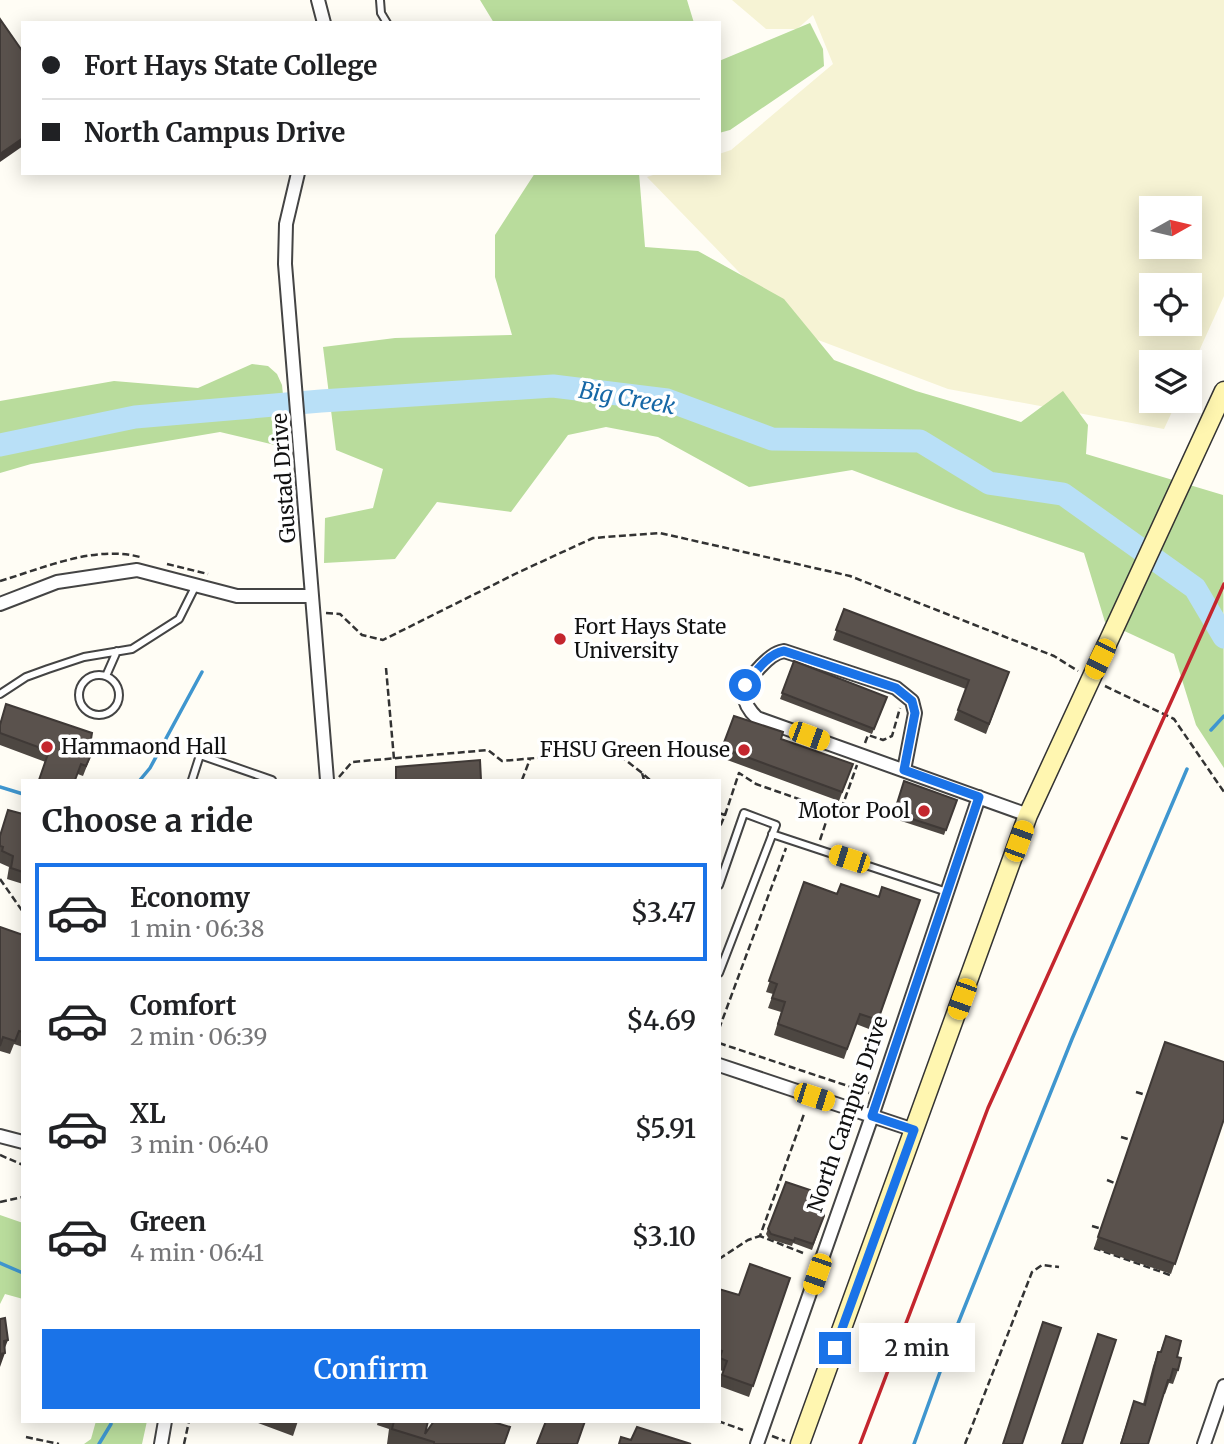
<!DOCTYPE html>
<meta charset="utf-8">
<style>
:root{--surface:#fff;--page:#f2f2f2;--text:#202124;--muted:#757577;--line:#e0e0e0;--accent:#1a73e8}
body{margin:0;font-family:Merriweather,serif;background:var(--page);color:var(--text);height:100vh;display:flex;flex-direction:column;font-size:26px;white-space:nowrap}
*{box-sizing:border-box;margin:0}
p{font-size:23px;color:var(--muted)}
.icon{flex:none;width:38px;height:38px;fill:none;stroke:currentColor;stroke-width:2;stroke-linecap:round;stroke-linejoin:round}
.map{position:relative;flex:1;overflow:hidden}
.drawer{position:absolute;left:21px;top:779px;width:700px;height:644px;display:flex;flex-direction:column;background:var(--surface);border-radius:0px;box-shadow:0 4px 18px #0003}
.drawer>*{flex:none}
.guide{position:absolute;left:21px;top:21px;width:700px;height:154px;border-radius:0px;box-shadow:0 4px 18px #0003;display:grid;align-content:center;height:154px;padding:0 21px;background:var(--surface)}
.needle{width:46px;rotate:82deg}
.controls{position:absolute;left:1139px;top:196px;display:grid;gap:14px}
.controls a{display:grid;place-items:center;width:63px;height:63px;border-radius:0px;background:var(--surface);box-shadow:0 4px 18px #0003;font-size:35px}
.end{position:absolute;width:32px;height:32px;margin:-16px;border:9px solid #1a73e8;background:#fff;box-shadow:0 0 0 4px #fff}
.from{border-radius:50%}
.bubble{position:absolute;height:49px;border-radius:0px;background:var(--surface);box-shadow:0 4px 18px #0003;font-size:23px;font-weight:600;line-height:49px;text-align:center}
.car{position:absolute;width:21px;height:42px;margin:-21px -10px;border-radius:9px;box-shadow:0 0 5px 2px #0007;background:linear-gradient(#f5c518 24%,#345 0 40%,#f5c518 0 76%,#345 0 86%,#f5c518 0)}
.guide b{display:flex;align-items:center;gap:24px;height:66px;font-size:26px}
.guide b+b{border-top:2px solid var(--line)}
.guide i{width:18px;height:18px;background:var(--text)}
ul{padding:0;list-style:none}
li{display:flex;align-items:center;gap:21px;height:98px;margin:0 14px 10px;padding:0 7px;border:4px solid transparent;border-radius:0px}
li div{flex:1}
li b{display:block;font-size:26px}
li em{font-style:normal;font-weight:600}
li.active{border-color:var(--accent)}
li>.icon{width:63px;height:63px;stroke-width:1.5}
h2{padding:0 21px;font-size:32px;line-height:84px}
.primary-button{display:flex;gap:14px;margin-top:auto;padding:14px 21px}
.primary-button a{flex:1;height:80px;border-radius:0px;background:var(--accent);color:#fff;font-size:28px;font-weight:600;line-height:80px;text-align:center}
.map>svg:first-child{display:block}
.farmland{fill:#f6f3d4;fill-rule:evenodd}
.forest{fill:#b9dc9c}
.lines{fill:none;stroke-linecap:round;stroke-linejoin:round}
.stream{stroke:#3f96cf;stroke-width:3.5}
.river{stroke:#b9e0f7;stroke-width:23}
.lane-casing{stroke:#444;stroke-width:10}
.street-casing{stroke:#444;stroke-width:16}
.secondary-casing{stroke:#333;stroke-width:21}
.path{stroke:#333;stroke-width:2.5;stroke-dasharray:7 3.5;stroke-linecap:butt}
.lane{stroke:#fff;stroke-width:6}
.street{stroke:#fff;stroke-width:12}
.secondary{stroke:#fff6b0;stroke-width:18}
.rail{stroke:#c4262e;stroke-width:3.5}
.wall{fill:#4d4742}
.shaded-wall{fill:#3f3936}
.building{fill:#5a524d;stroke:#3f3936;stroke-width:2}
.route{stroke:#1a73e8;stroke-width:9}
.poi-dot{fill:#c4262e;stroke:#fff;stroke-width:2.5}
.labels{text-anchor:middle;stroke-width:7;stroke-linejoin:round;paint-order:stroke}
.street-label{font-size:21px;fill:#111;stroke:#fff}
.poi-label{font-size:21px;fill:#111;stroke:#fff;text-anchor:start}
.water-label{font-size:23px;font-style:italic;fill:#1768a6;stroke:#fff}
</style>
<div class="map">
<svg width="1224" height="1444" viewBox="0 0 1224 1444">
<rect width="100%" height="100%" fill="#fffdf5"/>
<path class="farmland" d="M732 0H1224V296L1190 371V362H1152V401H1177L1164 429 948 389 797 332 647 177 659 173H719V154L731 150 833 64 813 15 797 29H766ZM1152 208H1190V247H1152ZM1152 285H1190V324H1152Z"/>
<path class="forest" d="M480 0H687L694 23H494Z
M810 23 823 49 824 66 730 130 719 133V61Z
M535 173H639L645 247 698 251 784 299 834 360 916 391 1021 422 1063 391 1088 425 1086 454 1223 495 1224 768 1196 725 1174 654 1105 622 1084 553 956 509 852 470 749 487 658 437 606 427 568 435 511 512 437 502 395 559 324 563 325 518 373 508 383 469 336 450 323 347 395 338 512 335 495 277V235Z
M252 364 268 366 277 374 282 385 287 434 279 446 220 432 31 464 0 473V401L114 381 198 388Z
M0 1215 23 1223V1299L5 1294 0 1304Z
M96 1421H147L142 1444H84L91 1439Z"/>
<g class="lines">
<path class="stream" d="M1211 730 1224 716
M140 780 150 768 202 672
M0 787 23 794
M0 1263 23 1273
M99 1444 111 1424V1421
M914 1444 953 1336 1072 1039 1187 769"/>
<path class="river" d="M0 445 135 417 321 401 553 386 667 400 772 439 920 441 989 483 1063 494 1195 588 1224 637"/>
<defs>
<path id="lane" d="M380 0 381 13 387 23
M79 695a20 20 0 1 1 40 0a20 20 0 1 1-40 0Z
M106 676 117 651
M0 694 26 677 48 669 84 657 132 649 179 619 196 585
M192 780 200 755 272 780
M772 834 947 892
M719 885 744 813 776 825 719 973"/>
<path id="street" d="M318 0 324 23
M298 173 286 224 285 264 327 780
M0 604 57 582 137 570 237 596H312
M904 770 915 713 912 701 896 688 784 651C774 653 768 659 761 666 744 684 736 698 757 718L1028 815
M719 1065 914 1130
M0 1136 23 1142
M161 1444 165 1421
M757 1444 872 1116 979 797
M1204 1444 1224 1386"/>
<path id="secondary" d="M800 1444 1028 815 1224 391"/>
</defs>
<use href="#lane" class="lane-casing"/>
<use href="#street" class="street-casing"/>
<use href="#secondary" class="secondary-casing"/>
<path class="path" d="M167 564 208 574
M0 581C44 568 94 545 140 557
M326 613 340 614 362 635 383 640 517 573 593 538 660 533 850 576 1054 656 1078 671
M386 668 394 759
M1105 686 1174 719 1224 792
M865 743 868 735 883 740 892 736 900 708
M339 777 352 762 488 750 502 761 614 751 642 773
M522 780 530 759
M644 780 642 773 650 780
M719 813 725 815 719 829
M725 815 739 773 756 784 830 810
M820 840 830 810 842 807 857 765
M0 879 23 912
M719 1029 786 848
M719 1043 869 1093
M1136 1092 1149 1096
M1121 1137 1131 1140
M0 1155 23 1165
M1107 1180 1117 1184
M0 1202 23 1197
M1092 1226 1102 1229
M1094 1248 1170 1275
M803 1253 760 1236 804 1114
M719 1259 748 1240 760 1236
M718 1421 743 1430
M772 1436 785 1441
M26 1437 59 1444
M184 1444 189 1421
M965 1444 1032 1272 1042 1265 1059 1267"/>
<use href="#lane" class="lane"/>
<use href="#street" class="street"/>
<use href="#secondary" class="secondary"/>
<path class="rail" d="M860 1444 988 1108 1224 584"/>
</g>
<path class="wall" d="M844 609 1009 672 986 734 954 720 966 689 833 640Z
M794 661 887 697 872 734 780 699Z
M6 704 91 739 96 743 83 776 0 745V723Z
M734 716 781 739 853 764 839 801 719 757Z
M904 781 957 800 944 835 892 818Z
M23 814V884L7 879 9 867 0 863V834Z
M804 882 837 894 920 900 874 1031 856 1024 844 1059 774 1035 781 1012 768 1008 773 994 766 992Z
M0 927 23 935V1047L14 1044 10 1054 0 1051Z
M1165 1042 1224 1119 1171 1274 1094 1248Z
M786 1182 812 1201 824 1216 812 1250 793 1243 792 1246 769 1239 766 1234Z
M790 1278 749 1397 719 1386V1382L723 1371 719 1370V1289L739 1295Z
M1166 1336 1177 1357 1178 1370 1173 1384 1169 1383 1165 1394H1163L1148 1444H1120L1134 1401 1143 1404 1153 1366 1158 1352H1160Z
M253 1421H298L293 1436Z
M378 1421H428L425 1434 504 1444H387L389 1429 377 1425Z"/>
<path class="shaded-wall" d="M23 138V146L0 162V154Z
M8 1340 3 1353H5L0 1367V1352L4 1341Z"/>
<path class="building" d="M0 19 23 52V138L0 154Z
M844 609 1009 672 989 724 958 710 969 680 836 630Z
M794 661 887 697 874 729 782 693Z
M6 704 92 733 91 739 96 743 86 766 81 764 75 780H39L49 751 0 733V725Z
M734 716 783 732 781 739 853 764 842 792 722 748Z
M480 760 481 780H396V767Z
M904 781 957 800 946 830 894 813Z
M8 810 23 814V872L11 868 13 856 2 851 3 847 0 846V836Z
M804 882 837 894 841 884 879 897 882 887 920 900 878 1020 860 1014 847 1049 778 1024 785 1002 772 998 777 984 769 981Z
M0 927 23 935V1032L19 1031 15 1041 3 1037 0 1046Z
M1165 1042 1224 1062V1119L1175 1264 1098 1237Z
M786 1182 810 1190 812 1201 822 1204 824 1216 813 1244 795 1238 794 1241 771 1234 768 1229Z
M750 1264 790 1278 753 1386 722 1375 727 1361 720 1358 722 1351 719 1350V1289L739 1295Z
M5 1318 8 1340 4 1341 5 1353 0 1354V1319Z
M1043 1322 1061 1328 1022 1444H1003Z
M1098 1334 1116 1340 1082 1444H1062Z
M1166 1336 1181 1341 1177 1357 1181 1358 1178 1370 1173 1369 1170 1380H1168L1148 1444H1121L1134 1401 1145 1405 1158 1352H1161Z
M394 1421H428L425 1434 434 1421H490L510 1427 504 1444H434V1442L392 1429Z
M546 1421H585L577 1444H537Z
M637 1427 691 1444H619L621 1437 631 1440Z"/>
<g class="lines">
<path class="route" d="M745 685C755 673 767 654 784 651L896 688 912 701 915 713 904 770 979 797 872 1116 914 1130 835 1348"/>
</g>
<g class="poi-dot">
<circle cx="560" cy="639" r="7"/>
<circle cx="47" cy="747" r="7"/>
<circle cx="744" cy="750" r="7"/>
<circle cx="924" cy="811" r="7"/>
</g>
<g class="labels">
<g class="street-label">
<text transform="translate(284 478) rotate(-94)" y="7">Gustad Drive</text>
<text transform="translate(848 1114) rotate(-71)" y="7">North Campus Drive</text>
</g>
<g class="poi-label">
<text x="574" y="634">Fort Hays State<tspan x="574" dy="24">University</tspan></text>
<text x="61" y="754">Hammaond Hall</text>
<text x="730" y="757" text-anchor="end">FHSU Green House</text>
<text x="910" y="818" text-anchor="end">Motor Pool</text>
</g>
<g class="water-label">
<text transform="translate(627 398) rotate(10)" y="8">Big Creek</text>
</g>
</g>
</svg>
<div class="controls">
<a><svg class="needle" viewBox="-14 -14 28 28"><path d="M0-13l5 13h-10z" fill="#e53935"/><path d="M0 13l5-13h-10z" fill="#757577"/></svg></a>
<a><svg class="icon" aria-label="locate" viewBox="0 0 24 24"><circle cx="12" cy="12" r="6"/><path d="M12 2v4M12 18v4M2 12h4M18 12h4"/></svg></a>
<a><svg class="icon" aria-label="layers" viewBox="0 0 24 24"><path d="M12 4l9 5-9 5-9-5zM3 14l9 5 9-5"/></svg></a>
</div>
<i class="end from" style="left:745px;top:685px"></i>
<i class="end" style="left:835px;top:1348px"></i>
<div class="bubble" style="left:859px;top:1323px;width:116px">2 min</div>
<i class="car" style="left:1100px;top:659px;rotate:206deg"></i>
<i class="car" style="left:809px;top:736px;rotate:110deg"></i>
<i class="car" style="left:1019px;top:841px;rotate:20deg"></i>
<i class="car" style="left:849px;top:859px;rotate:288deg"></i>
<i class="car" style="left:962px;top:999px;rotate:200deg"></i>
<i class="car" style="left:814px;top:1097px;rotate:108deg"></i>
<i class="car" style="left:817px;top:1274px;rotate:199deg"></i>
<div class="guide">
<b><i class="from"></i>Fort Hays State College</b>
<b><i></i>North Campus Drive</b>
</div>
<section class="drawer">
<h2>Choose a ride</h2>
<ul>
<li class="active"><svg class="icon" aria-label="car" viewBox="0 0 24 24"><path d="M5 17H2v-5l4-1 3-4h7l3 4 3 1v5h-3M9 17h6M6 11h13"/><circle cx="7" cy="17" r="2"/><circle cx="17" cy="17" r="2"/></svg><div><b>Economy</b><p>1 min · 06:38</p></div><em>$3.47</em></li>
<li><svg class="icon" aria-label="car" viewBox="0 0 24 24"><path d="M5 17H2v-5l4-1 3-4h7l3 4 3 1v5h-3M9 17h6M6 11h13"/><circle cx="7" cy="17" r="2"/><circle cx="17" cy="17" r="2"/></svg><div><b>Comfort</b><p>2 min · 06:39</p></div><em>$4.69</em></li>
<li><svg class="icon" aria-label="car" viewBox="0 0 24 24"><path d="M5 17H2v-5l4-1 3-4h7l3 4 3 1v5h-3M9 17h6M6 11h13"/><circle cx="7" cy="17" r="2"/><circle cx="17" cy="17" r="2"/></svg><div><b>XL</b><p>3 min · 06:40</p></div><em>$5.91</em></li>
<li><svg class="icon" aria-label="car" viewBox="0 0 24 24"><path d="M5 17H2v-5l4-1 3-4h7l3 4 3 1v5h-3M9 17h6M6 11h13"/><circle cx="7" cy="17" r="2"/><circle cx="17" cy="17" r="2"/></svg><div><b>Green</b><p>4 min · 06:41</p></div><em>$3.10</em></li>
</ul>
<div class="primary-button"><a>Confirm</a></div>
</section>
</div>
